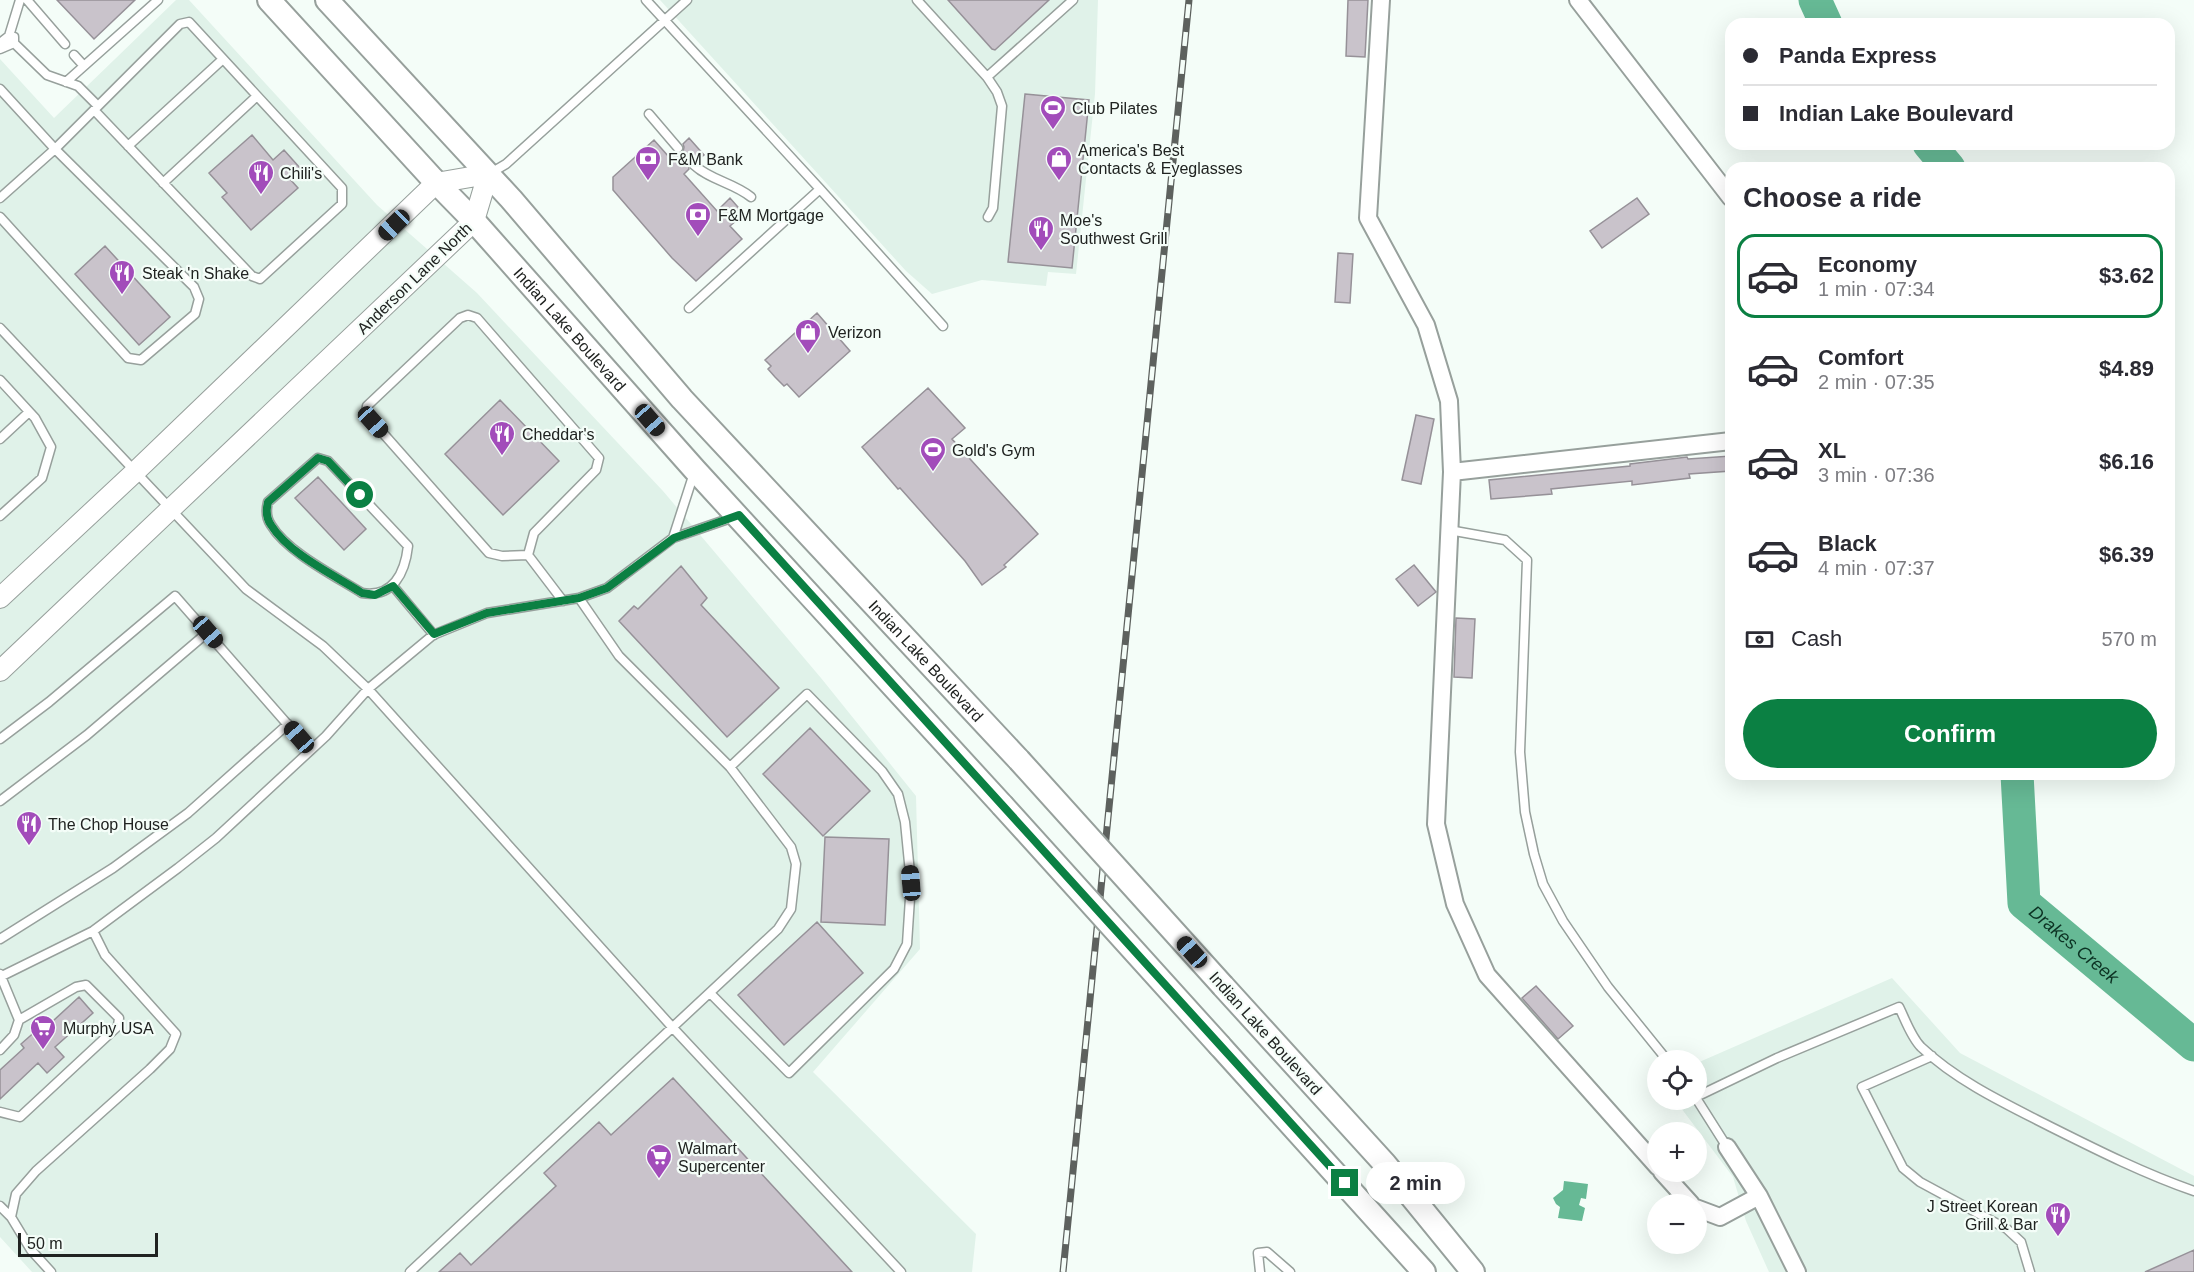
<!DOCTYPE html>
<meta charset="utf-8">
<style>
:root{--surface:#fff;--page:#f2f2f3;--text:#2b2b33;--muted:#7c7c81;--line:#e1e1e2;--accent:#0b8043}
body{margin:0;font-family:Arial,sans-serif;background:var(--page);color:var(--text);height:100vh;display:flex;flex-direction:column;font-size:22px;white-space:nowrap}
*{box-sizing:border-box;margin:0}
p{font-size:20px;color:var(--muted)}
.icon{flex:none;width:33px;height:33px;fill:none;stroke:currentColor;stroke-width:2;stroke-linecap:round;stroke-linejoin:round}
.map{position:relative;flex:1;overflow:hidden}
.side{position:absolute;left:1725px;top:162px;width:450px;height:618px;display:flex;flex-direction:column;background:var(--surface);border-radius:18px;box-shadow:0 6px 24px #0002}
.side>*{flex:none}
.guide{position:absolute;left:1725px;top:18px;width:450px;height:132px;border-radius:18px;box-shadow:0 6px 24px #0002;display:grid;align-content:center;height:132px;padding:0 18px;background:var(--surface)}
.controls{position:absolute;left:1647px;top:1050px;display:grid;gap:12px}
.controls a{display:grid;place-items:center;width:60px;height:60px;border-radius:50%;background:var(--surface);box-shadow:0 6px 24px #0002;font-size:30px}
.scale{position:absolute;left:18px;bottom:15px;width:140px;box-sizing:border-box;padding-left:6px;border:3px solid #202321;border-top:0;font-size:16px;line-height:21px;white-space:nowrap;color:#202321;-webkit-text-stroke:4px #f4fdf8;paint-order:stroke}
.end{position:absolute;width:27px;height:27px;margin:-14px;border:8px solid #0b8043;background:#fff;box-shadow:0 0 0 3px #fff}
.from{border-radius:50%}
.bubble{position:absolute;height:42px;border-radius:21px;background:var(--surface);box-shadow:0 6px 24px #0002;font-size:20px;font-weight:600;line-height:42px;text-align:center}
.car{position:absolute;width:18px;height:36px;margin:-18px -9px;border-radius:8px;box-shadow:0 0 4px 2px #0007;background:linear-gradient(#222 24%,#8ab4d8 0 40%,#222 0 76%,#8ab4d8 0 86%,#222 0)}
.guide b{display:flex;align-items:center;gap:21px;height:57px;font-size:22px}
.guide b+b{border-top:2px solid var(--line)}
.guide i{width:15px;height:15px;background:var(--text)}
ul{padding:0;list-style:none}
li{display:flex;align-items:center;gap:18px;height:84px;margin:0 12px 9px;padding:0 6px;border:3px solid transparent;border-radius:18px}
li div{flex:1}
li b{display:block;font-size:22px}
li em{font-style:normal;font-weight:600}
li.current{border-color:var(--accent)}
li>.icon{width:54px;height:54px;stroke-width:1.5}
h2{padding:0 18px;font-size:27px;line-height:72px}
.pay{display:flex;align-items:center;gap:15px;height:66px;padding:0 18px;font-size:22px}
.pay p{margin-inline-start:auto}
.cta{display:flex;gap:12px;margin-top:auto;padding:12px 18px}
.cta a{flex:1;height:69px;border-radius:36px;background:var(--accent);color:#fff;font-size:24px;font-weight:600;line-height:69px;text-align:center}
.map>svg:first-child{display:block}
.built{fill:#e0f2e9}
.water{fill:#66b995}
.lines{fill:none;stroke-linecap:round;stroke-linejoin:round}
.river{stroke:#66b995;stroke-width:33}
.building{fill:#c9c3cb;stroke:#969198;stroke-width:1.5}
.service-casing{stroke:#97a09c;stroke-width:11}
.minor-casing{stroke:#97a09c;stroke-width:20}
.tertiary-casing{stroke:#97a09c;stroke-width:22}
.secondary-casing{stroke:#97a09c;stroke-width:26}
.service{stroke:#fff;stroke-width:8}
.minor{stroke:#fff;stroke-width:16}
.tertiary{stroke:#fff;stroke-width:20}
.secondary{stroke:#fff;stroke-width:22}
.rail-casing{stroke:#5d615e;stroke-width:7}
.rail{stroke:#f4fdf8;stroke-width:4.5;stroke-dasharray:14;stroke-linecap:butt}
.secondary-bridge-casing{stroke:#97a09c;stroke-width:26;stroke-linecap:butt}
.secondary-bridge{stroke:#fff;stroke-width:22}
.route{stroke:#0b8043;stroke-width:8}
.labels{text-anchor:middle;stroke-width:4.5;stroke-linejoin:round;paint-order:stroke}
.poi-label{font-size:16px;fill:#202321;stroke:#f4fdf8;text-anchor:start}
.street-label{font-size:16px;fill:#202321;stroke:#f4fdf8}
.water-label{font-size:18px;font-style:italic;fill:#0c3223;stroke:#f4fdf8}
</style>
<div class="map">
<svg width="2194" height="1272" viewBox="0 0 2194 1272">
<rect width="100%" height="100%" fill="#f4fdf8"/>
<path class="built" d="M176 0H189L377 205 477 293 663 491 821 678 916 796 920 949 813 1072 976 1234 972 1272H32L0 1237V59L54 118Z
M660 0H1098L1095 94 1076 274 1048 272 1046 286 982 280 932 294 906 271Z
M1892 978 1960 1053 2194 1176V1272H1769L1746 1221 1733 1177 1675 1100H1696L1697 1063Z"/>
<path class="water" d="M1564 1181 1588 1184 1586 1199 1581 1198 1579 1205 1585 1208 1582 1221 1558 1218 1560 1207 1556 1204 1553 1198 1563 1190Z"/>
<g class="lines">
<g class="river">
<path d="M1815 0 1826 24"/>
<path d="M1929 144 1949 168"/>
<path id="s1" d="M2017 774 2024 903 2194 1045"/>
</g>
</g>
<path class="building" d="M57 0H135L94 39Z
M948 0H1049L995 50 992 49Z
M1348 0H1368L1365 57 1346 56Z
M1025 94 1089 100 1072 268 1008 262Z
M252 135 273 160 284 150 300 168 289 178 298 188 251 230 222 197 227 193 209 173Z
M689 138 704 155 698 160 694 159 689 161 688 165 689 169 684 174 717 211 730 198 744 214 730 226 742 239 696 281 672 258 613 190V177L654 140 669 157 673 152 679 154 683 152 684 147 683 144Z
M1637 198 1649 214 1602 248 1590 231Z
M105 246 170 317 139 345 75 274Z
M1338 253 1353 254 1350 303 1335 302Z
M817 313 850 351 799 397 787 384 784 386 775 377 768 369 771 366 765 360Z
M928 388 965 428 952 439 1038 534 1004 565 1006 567 982 585 965 561 900 488 898 489 862 447Z
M500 400 559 461 503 515 445 454Z
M1416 415 1434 419 1421 484 1402 480Z
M1731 456V471L1689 474 1690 478 1632 485V481L1551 489 1552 494 1491 499 1489 480 1630 466V464L1687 457 1688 459Z
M318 477 366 529 344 550 295 498Z
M1414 565 1436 592 1418 606 1396 579Z
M681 566 707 598 701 605 779 688 727 737 619 621 634 606 638 609Z
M1456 618 1475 619 1472 678 1454 677Z
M810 728 870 791 823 836 763 774Z
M825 837 889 839 885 925 821 922Z
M817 922 863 973 784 1045 738 995Z
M1536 986 1573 1026 1558 1039 1522 998Z
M79 997 93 1013 55 1047 64 1057 47 1073 38 1063 0 1099V1070L24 1048 21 1044 38 1029 41 1032Z
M673 1078 852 1272H439L460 1253 471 1265 556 1186 544 1173 599 1122 611 1135Z
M2194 1250V1272H2145Z"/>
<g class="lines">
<defs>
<path id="service" d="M27 0 65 44
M646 0 820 189 943 326
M917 0 987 77 997 92 1002 106 993 208 988 217
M9 36 20 0
M0 43 9 36 14 37V43L0 49
M14 43 47 75 78 86 98 106
M74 55 84 66
M987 77 1073 0
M66 82 158 0
M0 89 55 149 0 198
M649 114 678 148
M128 146 223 59
M694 165C710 180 734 183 751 197
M489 174 506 164 687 0
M163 183 257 96
M0 217 128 358 141 360 195 314 199 299 194 287 55 149 180 24 189 22 342 188V204L260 279 252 276 94 110
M689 308 820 189
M0 328 246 589 323 646 368 689 673 1028 901 1272
M0 380 35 418 51 447 42 478 0 516
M0 439 29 412
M318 458 328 461 408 546C405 573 393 598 362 593 335 576 287 552 271 525 266 518 266 510 268 502Z
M1449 530 1505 540 1527 560 1520 752 1525 812 1534 854 1543 884 1563 921 1608 987 1667 1060
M673 538 694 473
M528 555 502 556 489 553 366 414 367 406 460 318 468 315 477 318 599 458 596 470 534 533 528 555 563 601
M393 586 434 635
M0 739 49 702 175 596 310 750
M0 801 87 735 208 632
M0 939 113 868 188 813 288 724
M0 977 93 931 178 868 216 838 326 736 368 689 433 635 487 613 579 598 607 588 673 538 734 517
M710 993 789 1073 894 969 907 944 911 883 905 822 898 794 882 771 807 694 730 767
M0 1050 14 1035 19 1020 0 974
M1932 1056 1862 1087 1903 1168 1920 1182 2007 1229 2021 1242 2030 1272
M1696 1097 1777 1058 1899 1007C1905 1019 1911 1037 1921 1047 1958 1082 2008 1105 2053 1128 2099 1151 2145 1174 2194 1191
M1696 1098 1727 1147
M0 1112 20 1117 118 1026 119 1018 86 985 76 987 19 1020
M0 1206 11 1217
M51 1272 31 1250 11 1217 16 1194 36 1171 150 1069 170 1049 176 1034 105 955 93 931
M410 1272 778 929 791 909 796 864 791 847 730 767 619 656 579 598
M1260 1272 1258 1253 1267 1252 1290 1272"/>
<path id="minor" d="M1381 0 1368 218 1426 325 1449 401 1452 472 1436 824 1455 904 1487 975 1658 1167
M1578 0 1731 198
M1452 472 1731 441
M1727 1147 1759 1196 1797 1272
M1662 1172 1691 1204
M1696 1208 1720 1217 1759 1196"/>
<path id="tertiary" d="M0 598 135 472 436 183 488 174 474 221 0 671"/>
<g id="secondary">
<path id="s2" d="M269 0 431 177 474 221 695 470 1002 805"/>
<path id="s3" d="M327 0 511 199 682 399 1019 760"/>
<path d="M1223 986 1385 1164 1473 1272"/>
<path d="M1220 1046 1424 1272"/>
</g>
</defs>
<use href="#service" class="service-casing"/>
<use href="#minor" class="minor-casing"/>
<use href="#tertiary" class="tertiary-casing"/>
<use href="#secondary" class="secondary-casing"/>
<use href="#service" class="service"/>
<use href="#minor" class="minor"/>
<use href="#tertiary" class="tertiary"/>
<use href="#secondary" class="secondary"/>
<defs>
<path id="rail" d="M1063 1272 1189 0"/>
</defs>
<use href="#rail" class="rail-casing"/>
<use href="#rail" class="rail"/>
<defs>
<path id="secondary-bridge" d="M1019 760 1223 986
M1002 805 1220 1046"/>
</defs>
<use href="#secondary-bridge" class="secondary-bridge-casing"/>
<use href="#secondary-bridge" class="secondary-bridge"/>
</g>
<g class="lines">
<path class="route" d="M360 495 328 461 318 458 268 502C266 510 266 518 271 525 289 554 334 575 362 593L375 595 393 586 434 634 487 613 579 598 607 588 674 538 739 515 1345 1183"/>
</g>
<defs>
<symbol id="stadium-pin" viewBox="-11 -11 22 30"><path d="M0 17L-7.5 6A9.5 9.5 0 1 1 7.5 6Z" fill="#a24cba" stroke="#f4fdf8"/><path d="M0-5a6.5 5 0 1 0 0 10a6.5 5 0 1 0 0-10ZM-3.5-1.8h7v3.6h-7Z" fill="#fff"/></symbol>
<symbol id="bank-pin" viewBox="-11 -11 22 30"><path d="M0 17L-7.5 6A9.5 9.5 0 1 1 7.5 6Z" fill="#a24cba" stroke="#f4fdf8"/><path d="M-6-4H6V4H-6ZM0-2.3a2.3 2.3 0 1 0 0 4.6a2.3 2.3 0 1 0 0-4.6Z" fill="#fff"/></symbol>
<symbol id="shop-pin" viewBox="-11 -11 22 30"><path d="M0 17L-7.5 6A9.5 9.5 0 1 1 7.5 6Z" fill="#a24cba" stroke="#f4fdf8"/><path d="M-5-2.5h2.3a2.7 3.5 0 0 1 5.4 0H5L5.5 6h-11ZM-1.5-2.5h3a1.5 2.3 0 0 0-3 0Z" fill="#fff"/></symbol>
<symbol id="restaurant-pin" viewBox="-11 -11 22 30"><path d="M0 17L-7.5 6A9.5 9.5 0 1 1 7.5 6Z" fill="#a24cba" stroke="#f4fdf8"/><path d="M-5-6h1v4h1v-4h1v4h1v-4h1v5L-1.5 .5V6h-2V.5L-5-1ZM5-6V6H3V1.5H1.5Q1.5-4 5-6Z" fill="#fff"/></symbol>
<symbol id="supermarket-pin" viewBox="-11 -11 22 30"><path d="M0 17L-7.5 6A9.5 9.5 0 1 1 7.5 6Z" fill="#a24cba" stroke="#f4fdf8"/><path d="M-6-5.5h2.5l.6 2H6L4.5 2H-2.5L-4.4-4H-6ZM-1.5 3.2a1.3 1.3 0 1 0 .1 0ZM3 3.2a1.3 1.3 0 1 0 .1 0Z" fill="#fff"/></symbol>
</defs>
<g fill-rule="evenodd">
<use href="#stadium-pin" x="1038" y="93" width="30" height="40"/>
<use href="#bank-pin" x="633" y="144" width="30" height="40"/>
<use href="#shop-pin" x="1044" y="144" width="30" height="40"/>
<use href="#restaurant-pin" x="246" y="158" width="30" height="40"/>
<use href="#bank-pin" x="683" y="200" width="30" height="40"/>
<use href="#restaurant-pin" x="1026" y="214" width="30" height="40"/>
<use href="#restaurant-pin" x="107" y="258" width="30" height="40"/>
<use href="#shop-pin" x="793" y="317" width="30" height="40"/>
<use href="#restaurant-pin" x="487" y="419" width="30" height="40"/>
<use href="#stadium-pin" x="918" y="435" width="30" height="40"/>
<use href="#restaurant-pin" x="14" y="809" width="30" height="40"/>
<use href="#supermarket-pin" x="28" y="1013" width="30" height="40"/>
<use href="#supermarket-pin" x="644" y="1142" width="30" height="40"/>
<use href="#restaurant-pin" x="2043" y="1200" width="30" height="40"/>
</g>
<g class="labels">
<g class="poi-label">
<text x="1072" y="114">Club Pilates</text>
<text x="1078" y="156">America's Best<tspan x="1078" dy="18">Contacts &amp; Eyeglasses</tspan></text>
<text x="668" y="165">F&amp;M Bank</text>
<text x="280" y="179">Chili's</text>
<text x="718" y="221">F&amp;M Mortgage</text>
<text x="1060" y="226">Moe's<tspan x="1060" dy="18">Southwest Grill</tspan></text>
<text x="142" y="279">Steak 'n Shake</text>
<text x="828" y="338">Verizon</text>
<text x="522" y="440">Cheddar's</text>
<text x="952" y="456">Gold's Gym</text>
<text x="48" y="830">The Chop House</text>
<text x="63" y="1034">Murphy USA</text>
<text x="678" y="1154">Walmart<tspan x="678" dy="18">Supercenter</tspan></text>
<text x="2038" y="1212" text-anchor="end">J Street Korean<tspan x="2038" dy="18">Grill &amp; Bar</tspan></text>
</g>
<g class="street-label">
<text transform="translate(414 278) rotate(-44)" y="6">Anderson Lane North</text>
<text dy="6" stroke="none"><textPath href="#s2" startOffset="446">Indian Lake Boulevard</textPath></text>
<text dy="6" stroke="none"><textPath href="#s3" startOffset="892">Indian Lake Boulevard</textPath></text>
<text transform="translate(1266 1033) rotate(48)" y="6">Indian Lake Boulevard</text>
</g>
<g class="water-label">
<text dy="6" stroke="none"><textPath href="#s1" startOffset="194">Drakes Creek</textPath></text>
</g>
</g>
</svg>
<div class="controls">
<a><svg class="icon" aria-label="locate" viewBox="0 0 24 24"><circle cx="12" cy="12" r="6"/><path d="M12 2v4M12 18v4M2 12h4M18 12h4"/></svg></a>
<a>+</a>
<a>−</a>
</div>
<div class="scale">50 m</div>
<i class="end from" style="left:360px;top:495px"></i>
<i class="end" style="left:1345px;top:1183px"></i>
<div class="bubble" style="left:1366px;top:1162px;width:99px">2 min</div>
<i class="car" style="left:394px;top:225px;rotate:226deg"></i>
<i class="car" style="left:650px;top:420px;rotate:139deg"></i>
<i class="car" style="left:373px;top:422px;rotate:138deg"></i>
<i class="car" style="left:208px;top:632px;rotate:139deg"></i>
<i class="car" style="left:299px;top:737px;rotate:319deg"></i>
<i class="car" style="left:911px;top:883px;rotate:355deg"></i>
<i class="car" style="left:1192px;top:952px;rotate:318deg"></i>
<div class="guide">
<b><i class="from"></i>Panda Express</b>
<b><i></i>Indian Lake Boulevard</b>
</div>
<section class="side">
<h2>Choose a ride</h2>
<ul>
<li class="current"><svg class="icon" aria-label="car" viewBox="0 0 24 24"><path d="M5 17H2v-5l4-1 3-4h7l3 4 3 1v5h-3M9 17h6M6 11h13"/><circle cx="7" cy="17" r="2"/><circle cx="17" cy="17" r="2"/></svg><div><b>Economy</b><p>1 min · 07:34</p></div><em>$3.62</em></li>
<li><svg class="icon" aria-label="car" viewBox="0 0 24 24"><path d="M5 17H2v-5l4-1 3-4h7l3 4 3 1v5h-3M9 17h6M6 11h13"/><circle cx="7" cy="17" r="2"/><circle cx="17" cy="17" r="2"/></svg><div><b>Comfort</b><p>2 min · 07:35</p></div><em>$4.89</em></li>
<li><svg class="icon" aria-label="car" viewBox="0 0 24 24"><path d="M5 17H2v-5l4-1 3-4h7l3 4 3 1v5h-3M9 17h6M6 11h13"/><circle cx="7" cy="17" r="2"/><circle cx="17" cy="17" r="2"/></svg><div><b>XL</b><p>3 min · 07:36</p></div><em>$6.16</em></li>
<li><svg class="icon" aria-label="car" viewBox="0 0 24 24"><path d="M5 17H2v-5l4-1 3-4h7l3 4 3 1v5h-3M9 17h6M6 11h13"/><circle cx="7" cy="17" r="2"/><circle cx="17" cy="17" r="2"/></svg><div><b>Black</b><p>4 min · 07:37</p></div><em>$6.39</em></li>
</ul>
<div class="pay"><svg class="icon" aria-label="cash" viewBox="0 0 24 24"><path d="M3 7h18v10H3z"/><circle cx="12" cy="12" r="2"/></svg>Cash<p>570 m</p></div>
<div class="cta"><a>Confirm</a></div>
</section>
</div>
